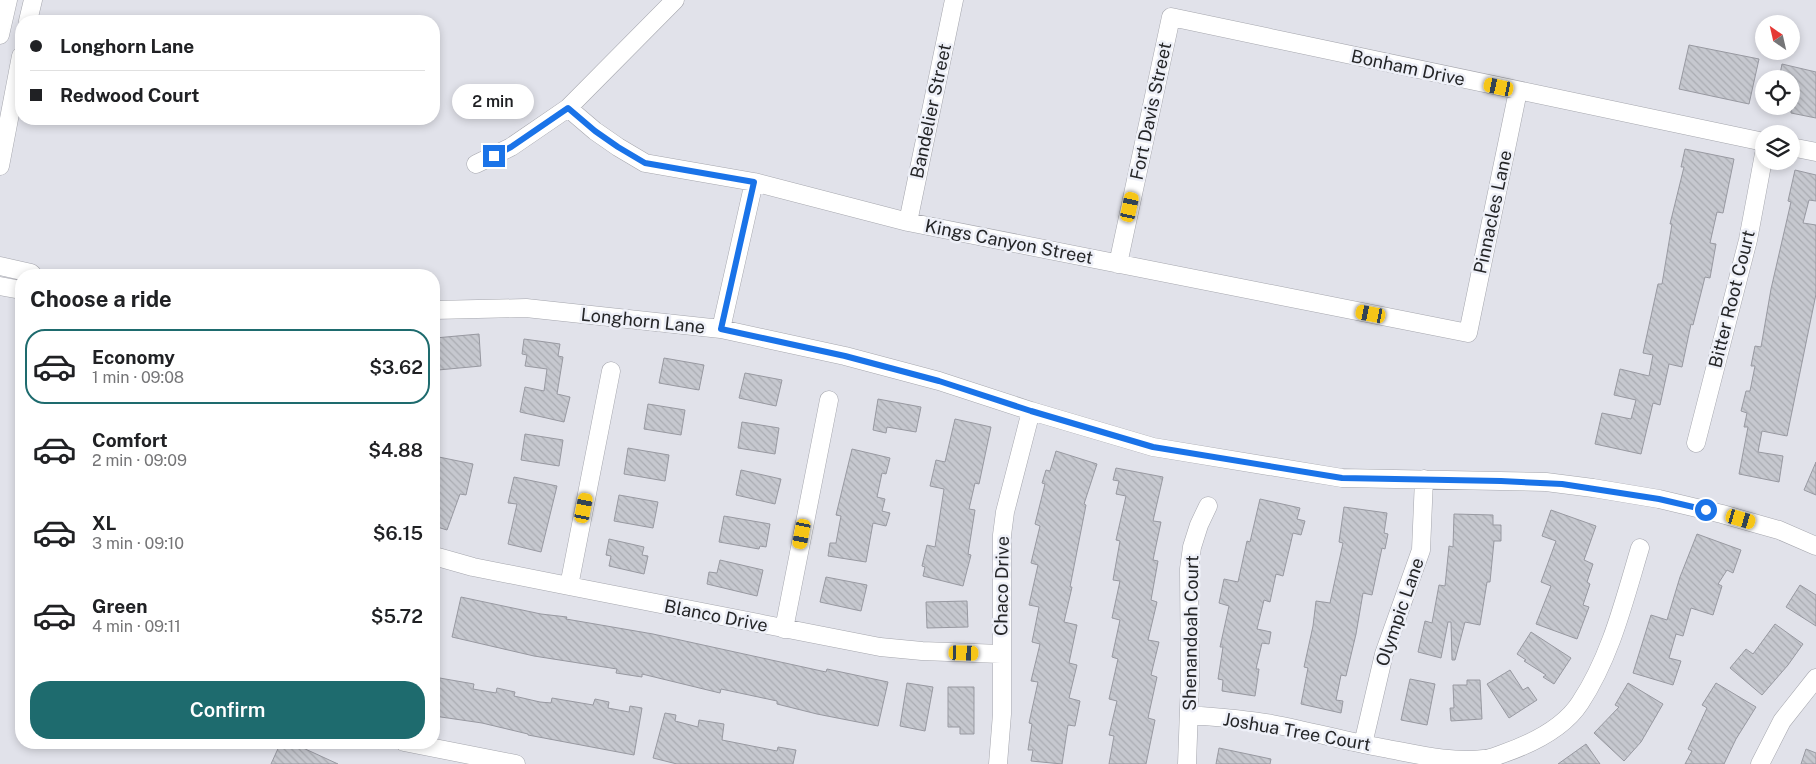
<!DOCTYPE html>
<meta charset="utf-8">
<style>
:root{--surface:#fff;--page:#f6f6f6;--text:#202124;--muted:#757577;--line:#e0e0e0;--accent:#1e6b6e}
body{margin:0;font-family:"Public Sans",sans-serif;background:var(--page);color:var(--text);height:100vh;display:flex;flex-direction:column;font-size:19px;white-space:nowrap}
*{box-sizing:border-box;margin:0}
p{font-size:16px;color:var(--muted)}
.icon{flex:none;width:28px;height:28px;fill:none;stroke:currentColor;stroke-width:2;stroke-linecap:round;stroke-linejoin:round}
.map{position:relative;flex:1;overflow:hidden}
.side{position:absolute;left:15px;top:269px;width:425px;height:480px;display:flex;flex-direction:column;background:var(--surface);border-radius:20px;box-shadow:0 2px 8px #0003}
.side>*{flex:none}
.top-card{position:absolute;left:15px;top:15px;width:425px;height:110px;border-radius:20px;box-shadow:0 2px 8px #0003;display:grid;align-content:center;height:110px;padding:0 15px;background:var(--surface)}
.needle{width:32px;rotate:326deg}
.fabs{position:absolute;left:1755px;top:15px;display:grid;gap:10px}
.fabs a{display:grid;place-items:center;width:45px;height:45px;border-radius:50%;background:var(--surface);box-shadow:0 2px 8px #0003;font-size:25px}
.end{position:absolute;width:22px;height:22px;margin:-11px;border:6px solid #1a73e8;background:#fff;box-shadow:0 0 0 2px #fff}
.from{border-radius:50%}
.bubble{position:absolute;height:35px;border-radius:18px;background:var(--surface);box-shadow:0 2px 8px #0003;font-size:16px;font-weight:600;line-height:35px;text-align:center}
.car{position:absolute;width:15px;height:30px;margin:-15px -8px;border-radius:6px;box-shadow:0 0 4px 1px #0007;background:linear-gradient(#f5c518 24%,#345 0 40%,#f5c518 0 76%,#345 0 86%,#f5c518 0)}
.top-card b{display:flex;align-items:center;gap:18px;height:48px;font-size:19px}
.top-card b+b{border-top:1px solid var(--line)}
.top-card i{width:12px;height:12px;background:var(--text)}
ul{padding:0;list-style:none}
li{display:flex;align-items:center;gap:15px;height:75px;margin:0 10px 8px;padding:0 5px;border:2px solid transparent;border-radius:20px}
li div{flex:1}
li b{display:block;font-size:19px}
li em{font-style:normal;font-weight:600}
li.active{border-color:var(--accent)}
li>.icon{width:45px;height:45px;stroke-width:1.5}
h2{padding:0 15px;font-size:22px;line-height:60px}
.button{display:flex;gap:10px;margin-top:auto;padding:10px 15px}
.button a{flex:1;height:58px;border-radius:20px;background:var(--accent);color:#fff;font-size:20px;font-weight:600;line-height:58px;text-align:center}
.map>svg:first-child{display:block}
.building{fill:url(#building-back-hatch);stroke:#9899a1}
.lines{fill:none;stroke-linecap:round;stroke-linejoin:round}
.minor-casing{stroke:#a5a6ad;stroke-width:19}
.minor{stroke:#fff;stroke-width:18}
.route{stroke:#1a73e8;stroke-width:6}
.labels{text-anchor:middle;stroke-width:5;stroke-linejoin:round;paint-order:stroke}
.street-label{font-size:18px;fill:#252628;stroke:#eef0f8}
</style>
<div class="map">
<svg width="1816" height="764" viewBox="0 0 1816 764">
<defs>
<pattern id="building-back-hatch" width="6" height="6" patternUnits="userSpaceOnUse" patternTransform="scale(1.25)"><rect width="6" height="6" fill="#c6c8cf"/><path d="M-1 5l2 2M0 0l6 6M5-1l2 2" fill="none" stroke="#aaacb2"/></pattern>
</defs>
<rect width="100%" height="100%" fill="#e1e2ea"/>
<path class="building" d="M1689 45 1759 59 1749 104 1679 89Z
M1782 64 1816 72V118L1791 113V79H1779Z
M1685 149 1734 159 1723 213 1717 212 1710 243 1716 244 1710 278 1705 277 1693 325 1691 324 1682 367 1669 364 1660 405 1653 403 1641 454 1595 444 1602 413 1631 419 1636 400 1614 395 1620 369 1649 376 1653 355 1643 353 1658 284H1662L1672 224H1670L1684 167H1681Z
M1795 170 1816 175V201L1809 200 1803 223 1816 225V294L1787 436 1762 431 1758 452 1783 456 1779 482 1739 474 1748 427H1744L1747 413 1741 411 1746 391H1750L1755 366H1751L1755 346 1761 347 1771 289 1791 202 1788 201Z
M479 334 481 366 438 370 435 338Z
M524 339 560 344 558 356 563 357 557 394 570 397 564 422 520 412 525 387 544 391 547 369 525 366 527 355 522 354Z
M664 358 704 365 699 390 659 383Z
M745 373 782 380 776 406 739 398Z
M878 399 921 407 916 432 887 427 886 433 873 430Z
M648 404 685 410 681 435 644 429Z
M955 419 991 427 979 484 975 483 969 509 975 510 968 554 971 555 963 586 923 576 925 567 922 566 927 545 935 547 944 489 930 486 936 460 945 462Z
M742 422 779 428 775 454 738 448Z
M525 434 563 440 559 466 521 460Z
M628 448 669 455 665 481 624 474Z
M852 449 890 458 886 474 882 473 877 497 885 499 882 511 890 513 886 526 873 523 866 562 828 556 830 543H836L841 516 836 515Z
M1056 451 1097 464 1084 504 1086 505 1070 587H1072L1064 622 1077 625 1069 663 1077 665 1069 698 1080 701 1075 726 1068 725 1062 764 1031 761 1033 750H1028L1032 724 1029 723 1038 682 1031 681 1040 644 1032 642 1039 607 1029 605 1038 565 1031 563 1040 526 1035 524 1045 484 1042 483 1046 470 1050 471Z
M434 456 473 464 466 495 460 494 447 530 434 526Z
M1816 462V495L1804 490Z
M1116 468 1163 477 1153 521 1161 522 1153 560 1158 561 1151 600 1157 602 1148 640 1159 642 1151 675 1157 677 1148 718 1155 720 1146 764H1109L1114 736 1109 735 1117 701 1109 699 1118 659 1112 657 1120 620 1112 618 1120 581 1113 580 1120 541 1116 540 1126 496 1116 494 1119 481 1113 480Z
M741 470 781 479 775 504 736 495Z
M514 477 557 486 541 552 508 544 517 504 508 503Z
M619 495 658 502 653 528 614 521Z
M1260 499 1300 508 1297 519 1305 521 1301 535 1293 533 1283 576 1276 574 1270 602 1264 600 1257 629 1271 632 1269 644 1262 643 1256 669H1259L1255 696 1222 691 1223 680 1218 679 1223 647H1220L1229 606 1219 603 1224 579 1238 582 1247 541 1250 542Z
M1344 507 1387 513 1384 533 1388 534 1385 549 1382 548 1372 595 1363 593 1356 634 1346 676 1341 675 1336 700 1343 701 1341 713 1301 704 1308 668 1304 667 1313 626 1316 601 1330 603 1343 543 1339 542Z
M1551 510 1596 526 1584 560 1593 564 1587 582 1590 584 1583 605 1589 607 1577 639 1536 624 1551 586 1541 582 1556 541 1542 536Z
M1454 514 1493 515V525H1501V541H1494L1490 582H1487L1480 625 1465 622 1455 660H1452L1451 622H1448L1441 658 1418 652 1425 621 1432 623 1439 585 1445 586 1449 546 1453 547Z
M724 516 770 524 766 547 760 546 759 549 719 542Z
M1697 534 1741 550 1733 573 1727 570 1718 584 1722 586 1713 615 1691 608 1683 636 1676 634 1669 658 1681 661 1673 685 1633 673 1651 615 1667 620 1680 577Z
M609 539 644 547 642 555 648 556 644 574 609 566 611 556 606 555Z
M720 560 763 570 757 596 707 584 709 572 717 573Z
M826 577 867 585 861 611 820 602Z
M1800 585 1816 595V626L1786 607Z
M461 597 541 614 567 617 566 619 653 634 826 672 827 669 888 682 878 726 817 714 777 704V701L721 689 720 693 642 674V677L616 673 617 669 534 656 452 637Z
M967 601 968 627 927 628 926 602Z
M1775 624 1803 644 1788 665 1762 695 1730 668 1746 649 1753 654Z
M1531 632 1571 658 1554 684 1543 677 1546 675 1524 661 1526 660 1517 654Z
M1510 670 1523 690 1528 687 1537 700 1509 718 1487 684Z
M434 677 474 684 473 689 496 693 497 688 515 692 514 696 540 702 551 703 552 698 593 705 595 699 609 702 608 708 629 712 630 706 642 708 634 755 528 735V734L482 723 434 716Z
M1410 679 1435 684 1427 725 1401 720Z
M1467 680H1480L1482 719 1451 721 1450 708H1454L1453 685H1467Z
M907 683 933 687 925 731 900 726Z
M1628 683 1663 704 1641 742 1624 761 1594 733 1619 707 1615 705Z
M1716 683 1756 707 1736 739 1724 764H1685L1692 751 1688 749 1707 708 1702 705Z
M948 687H974V734H960V727H948Z
M665 713 676 715 675 721 698 727 699 720 724 724 722 740 777 751 778 747 796 750 793 764H677L653 758Z
M281 742H290L338 764H271Z
M1586 744 1600 764H1558Z
M1219 748 1271 759 1270 764H1216Z
M1806 749 1816 753V764H1801Z"/>
<g class="lines">
<defs>
<path id="minor" d="M28 21 33 0
M0 35 8 0
M568 108 595 131 618 147 645 163 754 182 908 222 1468 333 1518 91
M1791 147 1816 152
M476 164 511 147 568 108 675 0
M0 166 21 56
M908 222 954 0
M1118 264 1171 17 1764 142
M0 266 31 273 33 275
M0 286 21 290
M434 310 526 308 721 329 845 356 939 381 1031 411 1153 447 1342 478 1546 482 1593 488 1659 499 1722 514 1779 530 1816 546
M721 329 754 182
M1696 443 1748 240 1764 154
M434 556 473 567 569 586 880 647 922 651 1001 654
M569 586 611 371
M784 629 829 400
M1189 715C1216 717 1244 719 1272 724 1309 731 1346 741 1383 748 1416 754 1450 763 1484 759 1490 759 1496 756 1502 754 1531 744 1563 729 1580 703 1611 656 1624 601 1640 548
M404 742 516 764
M1363 744 1384 654 1421 550 1424 479
M998 764 1002 714V535L1005 512 1031 411
M1187 764 1190 682 1189 569 1192 547 1199 525 1208 506
M1760 764 1782 721 1816 678"/>
</defs>
<use href="#minor" class="minor-casing"/>
<use href="#minor" class="minor"/>
</g>
<g class="lines">
<path class="route" d="M494 156 511 147 568 108 595 131 618 147 645 163 754 182 721 329 845 356 939 381 1031 411 1153 447 1342 478 1501 481 1562 484 1659 499 1706 510"/>
</g>
<g class="labels">
<g class="street-label">
<text transform="translate(1408 68) rotate(12)" y="6">Bonham Drive</text>
<text transform="translate(931 111) rotate(-78)" y="6">Bandelier Street</text>
<text transform="translate(1151 111) rotate(-78)" y="6">Fort Davis Street</text>
<text transform="translate(1493 212) rotate(-78)" y="6">Pinnacles Lane</text>
<text transform="translate(1009 242) rotate(11)" y="6">Kings Canyon Street</text>
<text transform="translate(1732 299) rotate(-76)" y="6">Bitter Root Court</text>
<text transform="translate(643 321) rotate(6)" y="6">Longhorn Lane</text>
<text transform="translate(1002 586) rotate(-89)" y="6">Chaco Drive</text>
<text transform="translate(1400 612) rotate(-71)" y="6">Olympic Lane</text>
<text transform="translate(716 616) rotate(11)" y="6">Blanco Drive</text>
<text transform="translate(1191 633) rotate(-89)" y="6">Shenandoah Court</text>
<text transform="translate(1297 732) rotate(10)" y="6">Joshua Tree Court</text>
</g>
</g>
</svg>
<div class="fabs">
<a><svg class="needle" viewBox="-14 -14 28 28"><path d="M0-13l5 13h-10z" fill="#e53935"/><path d="M0 13l5-13h-10z" fill="#757577"/></svg></a>
<a><svg class="icon" aria-label="locate" viewBox="0 0 24 24"><circle cx="12" cy="12" r="6"/><path d="M12 2v4M12 18v4M2 12h4M18 12h4"/></svg></a>
<a><svg class="icon" aria-label="layers" viewBox="0 0 24 24"><path d="M12 4l9 5-9 5-9-5zM3 14l9 5 9-5"/></svg></a>
</div>
<i class="end from" style="left:1706px;top:510px"></i>
<i class="end" style="left:494px;top:156px"></i>
<div class="bubble" style="left:452px;top:84px;width:82px">2 min</div>
<i class="car" style="left:1499px;top:87px;rotate:282deg"></i>
<i class="car" style="left:1130px;top:207px;rotate:12deg"></i>
<i class="car" style="left:1371px;top:314px;rotate:281deg"></i>
<i class="car" style="left:584px;top:508px;rotate:11deg"></i>
<i class="car" style="left:1741px;top:519px;rotate:106deg"></i>
<i class="car" style="left:802px;top:534px;rotate:191deg"></i>
<i class="car" style="left:964px;top:653px;rotate:92deg"></i>
<div class="top-card">
<b><i class="from"></i>Longhorn Lane</b>
<b><i></i>Redwood Court</b>
</div>
<section class="side">
<h2>Choose a ride</h2>
<ul>
<li class="active"><svg class="icon" aria-label="car" viewBox="0 0 24 24"><path d="M5 17H2v-5l4-1 3-4h7l3 4 3 1v5h-3M9 17h6M6 11h13"/><circle cx="7" cy="17" r="2"/><circle cx="17" cy="17" r="2"/></svg><div><b>Economy</b><p>1 min · 09:08</p></div><em>$3.62</em></li>
<li><svg class="icon" aria-label="car" viewBox="0 0 24 24"><path d="M5 17H2v-5l4-1 3-4h7l3 4 3 1v5h-3M9 17h6M6 11h13"/><circle cx="7" cy="17" r="2"/><circle cx="17" cy="17" r="2"/></svg><div><b>Comfort</b><p>2 min · 09:09</p></div><em>$4.88</em></li>
<li><svg class="icon" aria-label="car" viewBox="0 0 24 24"><path d="M5 17H2v-5l4-1 3-4h7l3 4 3 1v5h-3M9 17h6M6 11h13"/><circle cx="7" cy="17" r="2"/><circle cx="17" cy="17" r="2"/></svg><div><b>XL</b><p>3 min · 09:10</p></div><em>$6.15</em></li>
<li><svg class="icon" aria-label="car" viewBox="0 0 24 24"><path d="M5 17H2v-5l4-1 3-4h7l3 4 3 1v5h-3M9 17h6M6 11h13"/><circle cx="7" cy="17" r="2"/><circle cx="17" cy="17" r="2"/></svg><div><b>Green</b><p>4 min · 09:11</p></div><em>$5.72</em></li>
</ul>
<div class="button"><a>Confirm</a></div>
</section>
</div>
